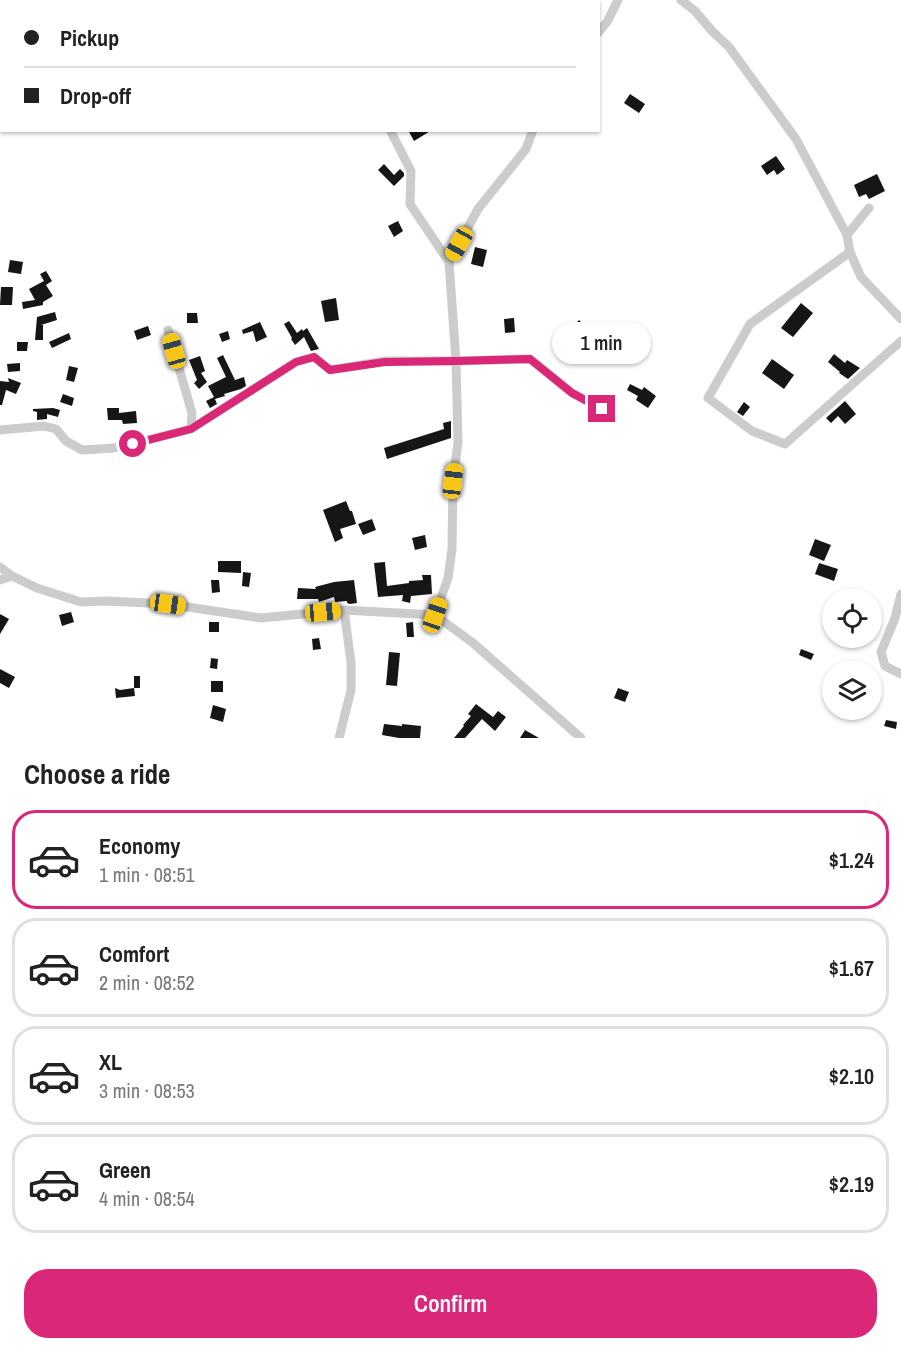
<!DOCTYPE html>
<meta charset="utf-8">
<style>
:root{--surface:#fff;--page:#f2f2f2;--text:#222;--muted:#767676;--line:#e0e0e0;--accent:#db2777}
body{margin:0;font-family:"Archivo Narrow",sans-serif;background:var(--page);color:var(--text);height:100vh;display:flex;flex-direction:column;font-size:22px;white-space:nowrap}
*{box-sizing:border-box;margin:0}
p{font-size:20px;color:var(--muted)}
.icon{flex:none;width:33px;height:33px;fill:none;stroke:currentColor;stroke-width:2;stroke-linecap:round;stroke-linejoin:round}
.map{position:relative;height:738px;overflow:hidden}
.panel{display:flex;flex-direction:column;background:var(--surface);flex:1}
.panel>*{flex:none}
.guide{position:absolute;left:0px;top:0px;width:600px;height:132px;box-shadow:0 2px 4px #0004;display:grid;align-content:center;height:132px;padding:0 24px;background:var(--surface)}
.tools{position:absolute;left:822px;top:588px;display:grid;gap:12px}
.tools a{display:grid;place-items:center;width:60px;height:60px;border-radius:50%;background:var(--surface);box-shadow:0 2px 4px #0004;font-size:30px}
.end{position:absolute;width:27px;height:27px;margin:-14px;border:8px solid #db2777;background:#fff;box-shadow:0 0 0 3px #fff}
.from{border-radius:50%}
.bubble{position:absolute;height:42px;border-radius:21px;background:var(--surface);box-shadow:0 2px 4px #0004;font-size:20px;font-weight:600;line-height:42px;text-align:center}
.car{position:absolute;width:18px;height:36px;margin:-18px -9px;border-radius:8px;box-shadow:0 0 4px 2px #0007;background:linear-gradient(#f5c518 24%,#345 0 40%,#f5c518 0 76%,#345 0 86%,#f5c518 0)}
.guide b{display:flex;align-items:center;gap:21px;height:57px;font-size:22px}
.guide b+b{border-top:2px solid var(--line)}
.guide i{width:15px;height:15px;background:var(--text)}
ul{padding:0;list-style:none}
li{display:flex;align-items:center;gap:18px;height:99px;margin:0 12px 9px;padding:0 12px;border:3px solid var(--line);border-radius:24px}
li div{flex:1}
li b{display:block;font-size:22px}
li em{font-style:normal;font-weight:600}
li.selected{border-color:var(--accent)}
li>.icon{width:54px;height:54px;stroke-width:1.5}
h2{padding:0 24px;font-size:27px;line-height:72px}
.primary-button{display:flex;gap:12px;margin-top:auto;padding:12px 24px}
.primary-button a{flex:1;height:69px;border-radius:24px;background:var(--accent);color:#fff;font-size:24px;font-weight:600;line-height:69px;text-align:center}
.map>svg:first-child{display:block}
.building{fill:#161616}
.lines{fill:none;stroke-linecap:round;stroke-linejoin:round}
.street{stroke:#ccc;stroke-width:9}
.route{stroke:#db2777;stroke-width:8}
</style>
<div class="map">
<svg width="901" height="738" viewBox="0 0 901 738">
<rect width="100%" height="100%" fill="#fff"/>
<path class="building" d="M630 94 645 104 639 113 624 103Z
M408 130H432L414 141Z
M776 156 785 169 777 175 774 170 767 175 761 166Z
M384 164 394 175 400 169 404 173V176L394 186 378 170Z
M877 174 885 191 869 199 866 194 859 197 854 185Z
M398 221 403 231 394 237 388 226Z
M475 247 487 250 483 267 471 264Z
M10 260 23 262 21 274 8 272Z
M46 271 52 281 46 285 53 296 43 302V305L23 309 22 302 35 300 29 289 44 281 40 274Z
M1 287H13L12 305H0Z
M336 298 339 320 325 322 321 301Z
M801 303 813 313 793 337 781 328Z
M55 312 57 320 41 325H43V340H35L37 317Z
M187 313H197L198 323H187Z
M514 318 515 332 505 333 504 319Z
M579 320 585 326 583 328 594 339 583 350 574 341 577 338 569 330Z
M289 321 297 333 302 329 303 331 307 328 319 349 311 351 304 337 295 345 291 339 292 338 284 324Z
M260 322 267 337 256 342 253 331 243 334 242 330Z
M148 326 151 335 137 340 134 331Z
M228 331 230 339 222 342 219 334Z
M69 333 71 339 52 348 49 342Z
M17 342H28L27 351H17Z
M834 354 845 363 847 360 860 368 848 379 839 373 840 372 828 362Z
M223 355 235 380 244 377 246 386 241 389 224 394 225 396 215 399 217 404 210 408 206 401 214 397 208 386 226 377 217 358Z
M200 356 205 371 201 373 207 382 199 389 194 383 197 380 189 360Z
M772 359 794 375 784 389 762 373Z
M20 363V371L8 372 7 364Z
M69 366 78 368 74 382 66 380Z
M8 378 21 383 16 394 6 390 2 405H0V381L9 382Z
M630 384 642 390 644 387 656 396 648 408 636 400 638 396 627 390Z
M63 394 74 398 72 406 60 402Z
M845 401 856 414 845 424 838 416 831 423 826 418Z
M744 402 750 407 743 416 737 412Z
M53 408 60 410 58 417 47 414V419L37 420V412L33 411V409Z
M107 408H119V413L136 411 137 423 123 424 122 420H108Z
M451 421V438L387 459 384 448 444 429 443 423Z
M346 501 350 511H352L356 524 340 529 343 538 335 542 323 510Z
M372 519 376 530 363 535 358 524Z
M425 535 427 547 415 550 412 538Z
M815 539 831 545 824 561 809 555Z
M218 561H241V573L218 572Z
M385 562 387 586 409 583V581L423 580 422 575H431L432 594 411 596 410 603 402 601 403 595 378 597 374 563Z
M819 563 838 569 834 581 815 574Z
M243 572 251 573 249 587 242 586Z
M211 580H219L220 592 212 593Z
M354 580 357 603 350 604 347 603V601L335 602 334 597 319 602 318 599H297L298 588 316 589 315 587 334 582Z
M71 612 74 622 62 626 59 615Z
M0 614 9 619 0 634Z
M209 622H219V632H209Z
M413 622 414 637H407L406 623Z
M319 638 321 649 313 650 312 639Z
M801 649 814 654 811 660 799 655Z
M389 652 400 653 397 686 386 685Z
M211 658 218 659 217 669 210 668Z
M0 669 15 677 9 688 0 683Z
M134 676H140V688H134Z
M211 681H223V692H211Z
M115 688 120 690 134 688 135 696 116 698Z
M618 688 629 692 625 702 614 698Z
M476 704 493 717 498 711 506 717 495 731 482 719 465 738H454L464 726 463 725 471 716 468 714Z
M213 705 226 709 223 722 210 718Z
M886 720 897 722 896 729 884 726Z
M384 724 402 726V724L421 726 420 738H399L382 735Z
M525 730 539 738H520Z"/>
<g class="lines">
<path class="street" d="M681 0 695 11 712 31 729 47 796 139 847 235 850 252 861 277 901 319
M598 33 607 22 618 0
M390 130 411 171 410 204 449 262 456 361 458 442 453 481 452 549 448 578 435 615
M847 235 869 208
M850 252 750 324 708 398 752 431 785 444 901 341
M449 262 478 209 526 149 533 130
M191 429 296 362 314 357 330 370 385 361H456L530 359 572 393 602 409
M0 430 44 426 56 429 66 441 82 450 114 448 191 429 192 413 168 330
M0 567 12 576 37 588 81 602 106 601 168 604 261 618 344 610 435 615 473 643 581 738
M0 580 12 576
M901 594 895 618 881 652 885 666 901 674
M339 738 351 690V662L344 610"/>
</g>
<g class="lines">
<path class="route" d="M133 444 191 429 296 362 314 357 330 370 385 362 456 361 530 359 572 393 602 409"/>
</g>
</svg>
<div class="tools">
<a><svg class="icon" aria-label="locate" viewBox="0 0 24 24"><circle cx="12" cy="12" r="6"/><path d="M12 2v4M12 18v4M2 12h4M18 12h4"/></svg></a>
<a><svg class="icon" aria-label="layers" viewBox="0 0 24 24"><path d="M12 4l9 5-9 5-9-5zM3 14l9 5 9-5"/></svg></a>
</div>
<i class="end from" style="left:133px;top:444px"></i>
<i class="end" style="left:602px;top:409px"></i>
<div class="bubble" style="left:552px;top:322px;width:99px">1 min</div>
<i class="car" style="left:459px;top:244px;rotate:209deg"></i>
<i class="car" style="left:174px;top:351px;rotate:344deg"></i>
<i class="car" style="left:453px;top:481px;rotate:7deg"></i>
<i class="car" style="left:168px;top:604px;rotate:98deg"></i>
<i class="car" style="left:323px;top:612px;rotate:85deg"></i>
<i class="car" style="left:435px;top:615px;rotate:19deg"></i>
<div class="guide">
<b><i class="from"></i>Pickup</b>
<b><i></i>Drop-off</b>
</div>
</div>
<section class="panel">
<h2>Choose a ride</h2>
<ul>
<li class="selected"><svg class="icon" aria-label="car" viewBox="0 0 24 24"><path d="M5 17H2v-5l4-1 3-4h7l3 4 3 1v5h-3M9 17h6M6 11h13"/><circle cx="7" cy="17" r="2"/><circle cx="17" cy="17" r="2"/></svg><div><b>Economy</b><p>1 min · 08:51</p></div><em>$1.24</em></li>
<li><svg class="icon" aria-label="car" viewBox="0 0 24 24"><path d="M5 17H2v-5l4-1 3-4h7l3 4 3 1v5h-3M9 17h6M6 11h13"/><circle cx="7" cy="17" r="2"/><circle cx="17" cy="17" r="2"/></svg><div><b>Comfort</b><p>2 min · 08:52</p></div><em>$1.67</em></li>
<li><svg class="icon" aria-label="car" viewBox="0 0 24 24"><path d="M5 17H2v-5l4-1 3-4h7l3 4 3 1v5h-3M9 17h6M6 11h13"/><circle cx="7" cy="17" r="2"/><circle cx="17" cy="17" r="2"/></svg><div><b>XL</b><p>3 min · 08:53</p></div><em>$2.10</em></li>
<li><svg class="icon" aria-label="car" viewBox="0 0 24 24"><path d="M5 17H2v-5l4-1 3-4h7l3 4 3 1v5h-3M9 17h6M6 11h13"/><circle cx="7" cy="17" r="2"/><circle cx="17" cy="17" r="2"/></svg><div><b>Green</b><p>4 min · 08:54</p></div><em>$2.19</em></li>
</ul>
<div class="primary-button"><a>Confirm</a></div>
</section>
